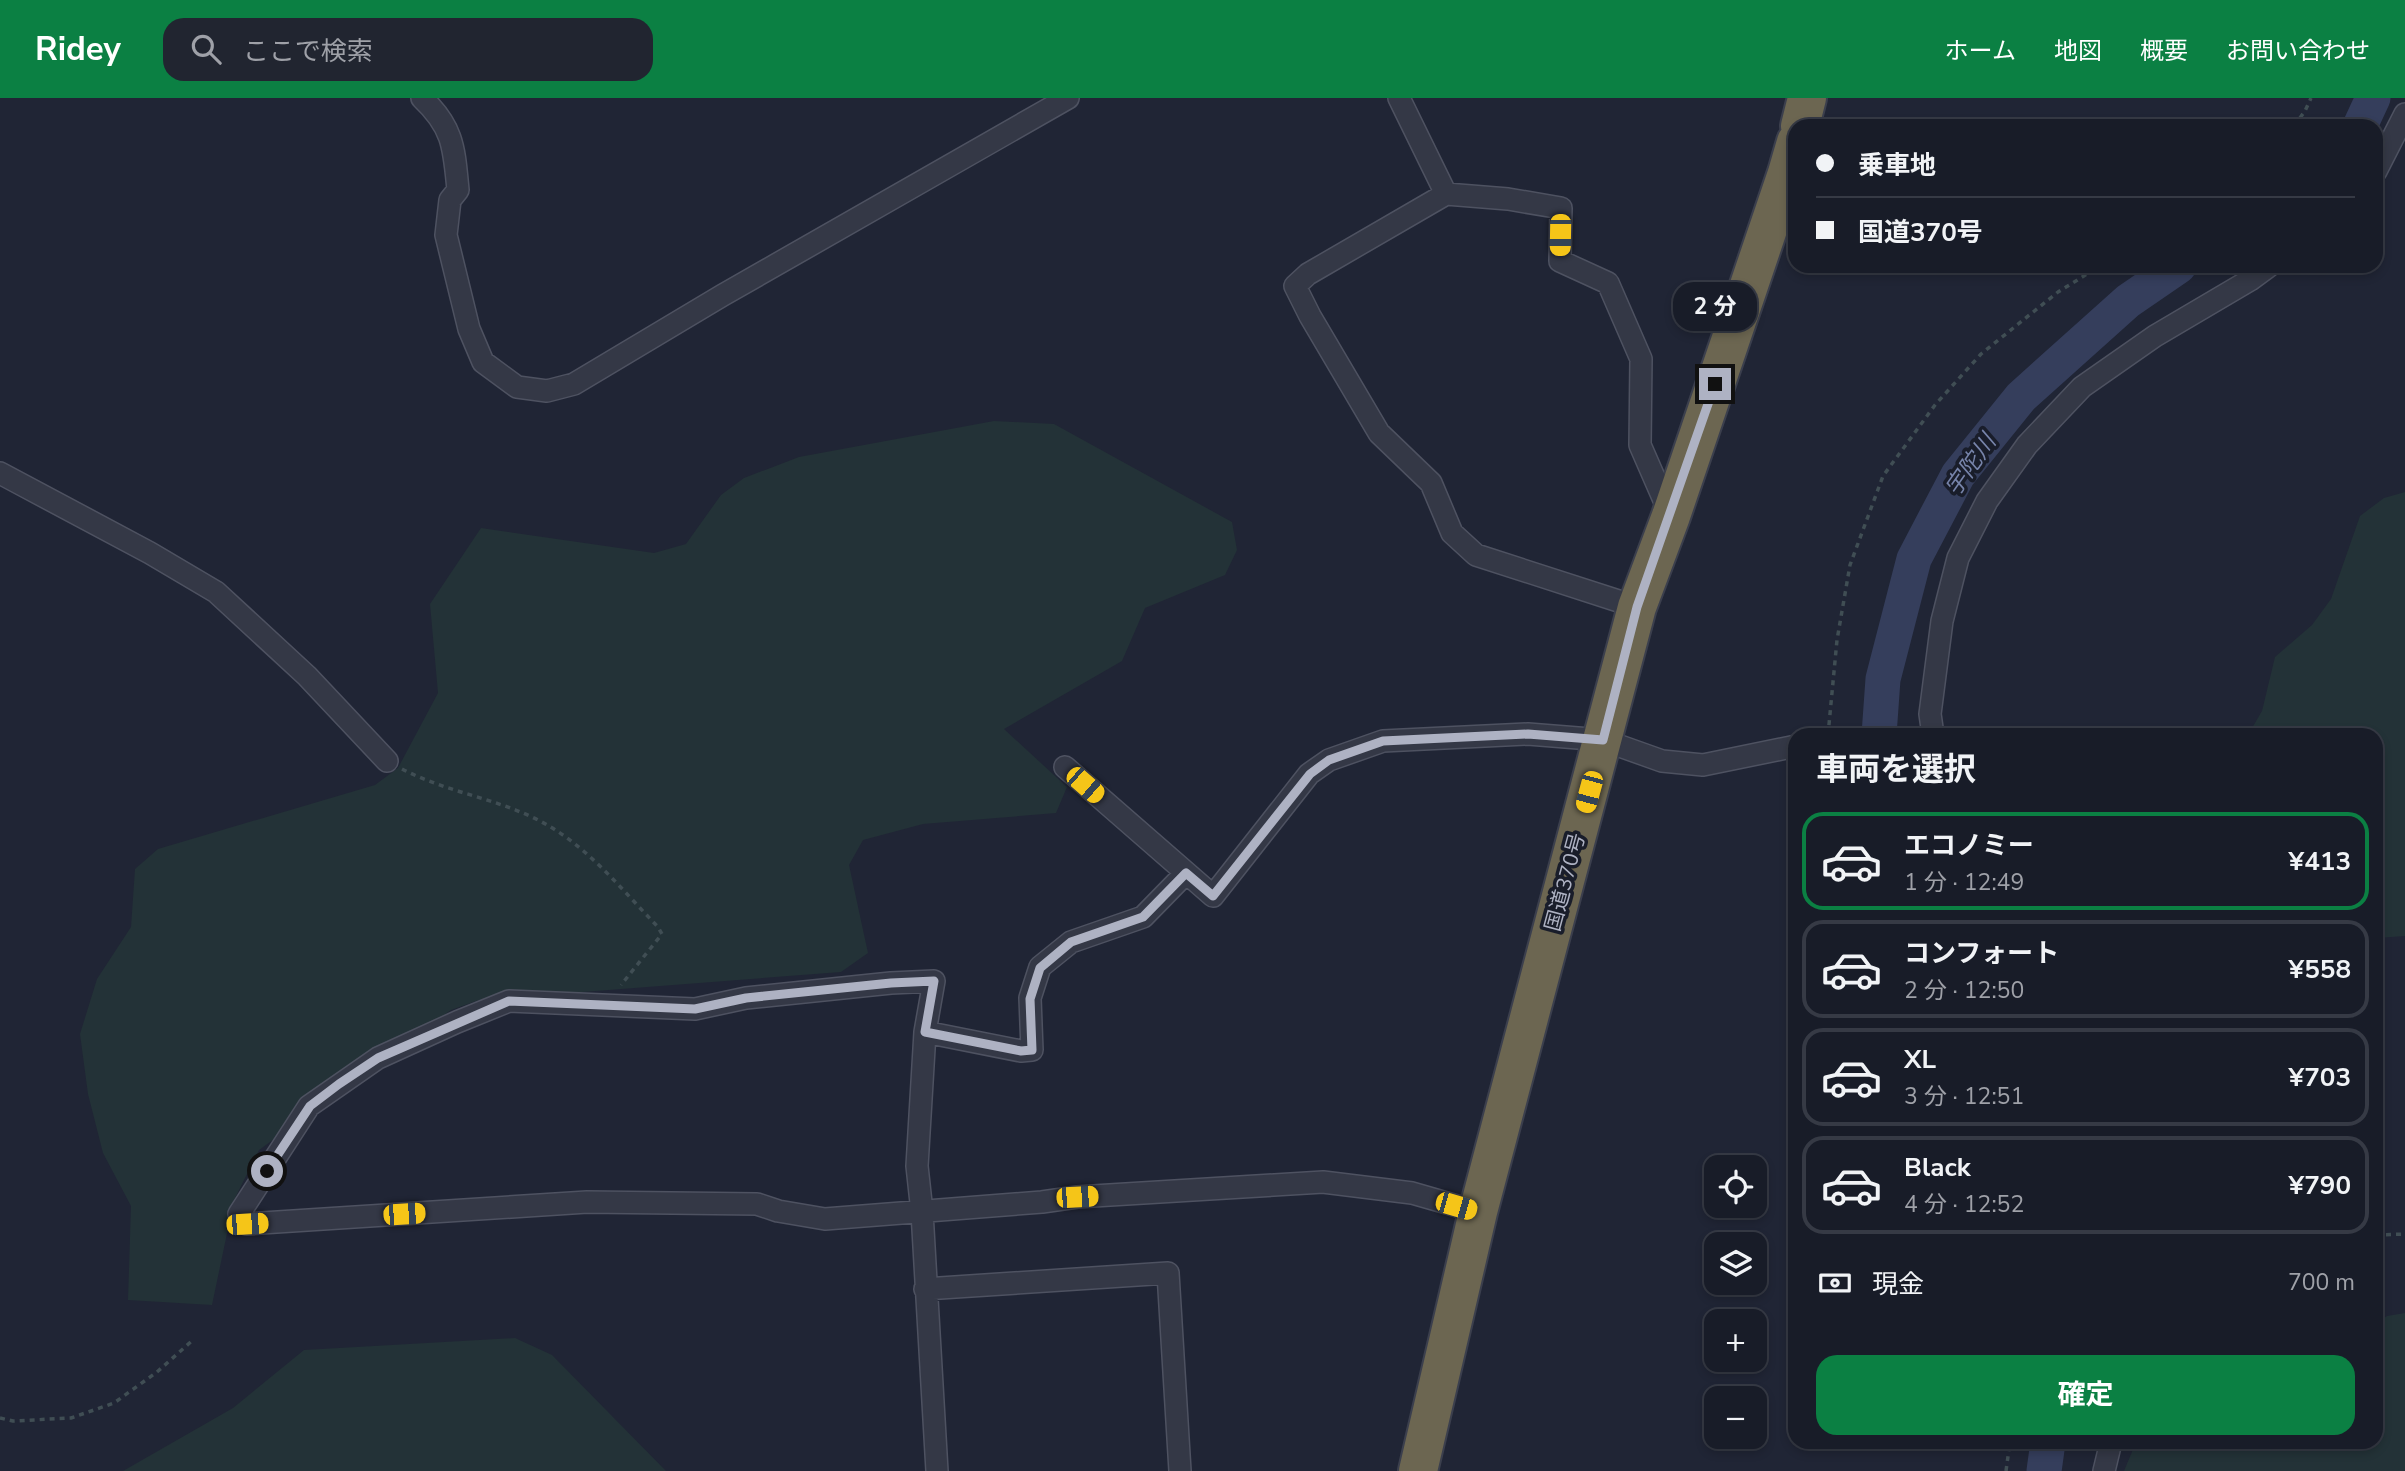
<!DOCTYPE html>
<html lang="ja">
<meta charset="utf-8">
<style>
:root{--surface:#181c28;--page:#212530;--text:#f1f3f6;--muted:#9fa1a8;--line:#363a45;--accent:#0b8043}
body{margin:0;font-family:"Nunito Sans","Noto Sans JP",sans-serif;background:var(--page);color:var(--text);height:100vh;display:flex;flex-direction:column;font-size:26px;white-space:nowrap}
*{box-sizing:border-box;margin:0}
p{font-size:23px;color:var(--muted)}
.icon{flex:none;width:38px;height:38px;fill:none;stroke:currentColor;stroke-width:2;stroke-linecap:round;stroke-linejoin:round}
.map{position:relative;flex:1;overflow:hidden}
.panel{position:absolute;left:1788px;top:630px;width:595px;height:721px;display:flex;flex-direction:column;background:var(--surface);border-radius:21px;box-shadow:0 4px 10px #0003,0 0 0 2px var(--line)}
.panel>*{flex:none}
.banner{position:absolute;left:1788px;top:21px;width:595px;height:154px;border-radius:21px;box-shadow:0 4px 10px #0003,0 0 0 2px var(--line);display:grid;align-content:center;height:154px;padding:0 28px;background:var(--surface)}
.controls{position:absolute;left:1704px;top:1057px;display:grid;gap:14px}
.controls a{display:grid;place-items:center;width:63px;height:63px;border-radius:14px;background:var(--surface);box-shadow:0 4px 10px #0003,0 0 0 2px var(--line);font-size:35px}
.end{position:absolute;width:32px;height:32px;margin:-16px;border:9px solid #aeb2c3;background:#111;box-shadow:0 0 0 4px #111}
.from{border-radius:50%}
.bubble{position:absolute;height:49px;border-radius:21px;background:var(--surface);box-shadow:0 4px 10px #0003,0 0 0 2px var(--line);font-size:23px;font-weight:700;line-height:49px;text-align:center}
.car{position:absolute;width:21px;height:42px;margin:-21px -10px;border-radius:9px;box-shadow:0 0 5px 2px #0007;background:linear-gradient(#f5c518 24%,#345 0 40%,#f5c518 0 76%,#345 0 86%,#f5c518 0)}
.banner b{display:flex;align-items:center;gap:24px;height:66px;font-size:26px}
.banner b+b{border-top:2px solid var(--line)}
.banner i{width:18px;height:18px;background:var(--text)}
ul{padding:0;list-style:none}
li{display:flex;align-items:center;gap:21px;height:98px;margin:0 14px 10px;padding:0 14px;border:4px solid var(--line);border-radius:21px}
li div{flex:1}
li b{display:block;font-size:26px}
li em{font-style:normal;font-weight:700}
li.on{border-color:var(--accent)}
li>.icon{width:63px;height:63px;stroke-width:1.5}
h2{padding:0 28px;font-size:32px;line-height:84px}
.pay{display:flex;align-items:center;gap:18px;height:77px;padding:0 28px;font-size:26px}
.pay p{margin-inline-start:auto}
.cta{display:flex;gap:14px;margin-top:auto;padding:14px 28px}
.cta a{flex:1;height:80px;border-radius:21px;background:var(--accent);color:#fff;font-size:28px;font-weight:700;line-height:80px;text-align:center}
header{display:flex;align-items:center;gap:42px;box-sizing:border-box;height:98px;padding:0 35px;background:var(--accent);color:#fff}
header strong{font-size:33px}
nav{display:flex;gap:38px;margin-inline-start:auto;font-size:24px}
.search{width:490px;height:63px;background:var(--page);display:flex;align-items:center;gap:18px;box-sizing:border-box;padding:0 24px;border-radius:21px;color:var(--muted);font-size:26px}
.map>svg:first-child{display:block}
.green{fill:#233237}
.lines{fill:none;stroke-linecap:round;stroke-linejoin:round}
.river{stroke:#353e5c;stroke-width:35}
.street-casing{stroke:#4e5261;stroke-width:24}
.highway-casing{stroke:#3b3f4d;stroke-width:42}
.path{stroke:#404e54;stroke-width:3.5;stroke-dasharray:5 5;stroke-linecap:butt}
.street{stroke:#343846;stroke-width:21}
.highway{stroke:#6c6651;stroke-width:38}
.route{stroke:#aeb2c3;stroke-width:9}
.labels{text-anchor:middle;stroke-width:7;stroke-linejoin:round;paint-order:stroke}
.street-label{font-size:21px;fill:#aeb2c3;stroke:#191d2a}
.water-label{font-size:23px;font-style:italic;fill:#7784aa;stroke:#191d2a}
</style>
<header>
<strong>Ridey</strong>
<div class="search"><svg class="icon" aria-label="search" viewBox="0 0 24 24"><circle cx="10" cy="10" r="6"/><path d="M15 15l6 6"/></svg>ここで検索</div>
<nav><a>ホーム</a><a>地図</a><a>概要</a><a>お問い合わせ</a></nav>
</header>
<div class="map">
<svg width="2405" height="1373" viewBox="0 0 2405 1373">
<rect width="100%" height="100%" fill="#202535"/>
<path class="green" d="M994 323 1054 326 1232 424 1237 452 1225 477 1145 510 1122 563 1004 631 1067 689 1056 715 923 726 863 742 849 767 868 855 841 874 479 902 451 912 259 1052 234 1102 212 1207 128 1202 131 1108 103 1055 88 996 80 936 97 881 131 829 135 771 158 751 375 687 398 670 438 595 430 506 481 430 654 455 686 446 721 397 744 380 799 359Z
M2405 394V838L2377 840 2376 637H2248L2262 613 2275 559 2312 527 2331 501 2360 418 2384 400Z
M2405 1215V1373H2124L2134 1349 2147 1344H2376L2377 1225 2387 1218Z
M515 1240 552 1257 666 1373H123L233 1310 304 1252Z"/>
<g class="lines">
<path class="river" d="M2360 28 2373 0
M1879 637 1883 581 1914 461 1958 377 2021 299 2128 203 2179 168
M2044 1373 2048 1344"/>
<defs>
<path id="street" d="M422 0C454 30 454 51 458 92L450 102 446 137 469 231 483 264 517 289 547 293 574 286 723 197 1068 0
M1399 0 1446 96
M2376 73 2405 16
M0 375 150 455 216 494 307 578 387 663
M1637 509 1476 457 1452 435 1431 385 1379 335 1310 218 1295 188 1308 176 1446 96 1508 101 1561 110 1560 163 1608 185 1641 261 1640 347 1671 418
M1933 637 1930 616 1942 523 1958 460 1987 403 2027 347 2082 289 2155 238 2250 182 2269 168
M1065 669 1213 798 1309 676 1329 662 1383 643 1528 636 1603 642 1662 663 1703 667 1796 648
M925 934 1021 953 1032 952 1030 900 1040 869 1071 844 1143 819 1186 775
M925 1191 1168 1175 1180 1373
M937 1373 922 1114 917 1068 925 934 934 883 891 885 746 900 695 911 509 903 457 924 378 960 309 1008 239 1116 247 1126 587 1104 757 1106 778 1113 825 1121 1042 1104 1077 1099 1323 1084 1412 1095 1478 1114
M2104 1373 2111 1344"/>
<path id="highway" d="M1800 28 1807 0
M1418 1373 1478 1114 1637 509 1671 418 1787 75 1796 44"/>
</defs>
<use href="#street" class="street-casing"/>
<use href="#highway" class="highway-casing"/>
<path class="path" d="M2294 28 2305 13 2311 0
M1828 637 1837 542 1850 467 1883 378 1935 307 1981 256 2058 194 2100 168
M402 671C446 694 495 700 538 722 586 746 622 792 658 829L662 836 621 887
M2376 1137 2405 1136
M0 1320 13 1323 71 1320 114 1305 157 1274 194 1241
M2006 1373 2010 1344"/>
<use href="#street" class="street"/>
<use href="#highway" class="highway"/>
</g>
<g class="lines">
<path class="route" d="M267 1073 310 1008 339 986 378 960 509 903 695 911 746 900 891 885 934 883 925 934 1021 953 1032 952 1030 901 1040 870 1071 844 1143 819 1186 775 1213 798 1310 676 1329 662 1383 643 1528 636 1603 642 1637 509 1715 286"/>
</g>
<g class="labels">
<g class="street-label">
<text transform="translate(1565 784) rotate(-75)" y="7">国道370号</text>
</g>
<g class="water-label">
<text transform="translate(1970 367) rotate(-55)" y="8">宇陀川</text>
</g>
</g>
</svg>
<div class="controls">
<a><svg class="icon" aria-label="locate" viewBox="0 0 24 24"><circle cx="12" cy="12" r="6"/><path d="M12 2v4M12 18v4M2 12h4M18 12h4"/></svg></a>
<a><svg class="icon" aria-label="layers" viewBox="0 0 24 24"><path d="M12 4l9 5-9 5-9-5zM3 14l9 5 9-5"/></svg></a>
<a>+</a>
<a>−</a>
</div>
<i class="end from" style="left:267px;top:1073px"></i>
<i class="end" style="left:1715px;top:286px"></i>
<div class="bubble" style="left:1673px;top:184px;width:84px">2 分</div>
<i class="car" style="left:1560px;top:137px;rotate:181deg"></i>
<i class="car" style="left:1085px;top:687px;rotate:131deg"></i>
<i class="car" style="left:1589px;top:694px;rotate:195deg"></i>
<i class="car" style="left:1077px;top:1099px;rotate:87deg"></i>
<i class="car" style="left:1456px;top:1108px;rotate:106deg"></i>
<i class="car" style="left:404px;top:1116px;rotate:86deg"></i>
<i class="car" style="left:247px;top:1126px;rotate:87deg"></i>
<div class="banner">
<b><i class="from"></i>乗車地</b>
<b><i></i>国道370号</b>
</div>
<section class="panel">
<h2>車両を選択</h2>
<ul>
<li class="on"><svg class="icon" aria-label="car" viewBox="0 0 24 24"><path d="M5 17H2v-5l4-1 3-4h7l3 4 3 1v5h-3M9 17h6M6 11h13"/><circle cx="7" cy="17" r="2"/><circle cx="17" cy="17" r="2"/></svg><div><b>エコノミー</b><p>1 分 · 12:49</p></div><em>¥413</em></li>
<li><svg class="icon" aria-label="car" viewBox="0 0 24 24"><path d="M5 17H2v-5l4-1 3-4h7l3 4 3 1v5h-3M9 17h6M6 11h13"/><circle cx="7" cy="17" r="2"/><circle cx="17" cy="17" r="2"/></svg><div><b>コンフォート</b><p>2 分 · 12:50</p></div><em>¥558</em></li>
<li><svg class="icon" aria-label="car" viewBox="0 0 24 24"><path d="M5 17H2v-5l4-1 3-4h7l3 4 3 1v5h-3M9 17h6M6 11h13"/><circle cx="7" cy="17" r="2"/><circle cx="17" cy="17" r="2"/></svg><div><b>XL</b><p>3 分 · 12:51</p></div><em>¥703</em></li>
<li><svg class="icon" aria-label="car" viewBox="0 0 24 24"><path d="M5 17H2v-5l4-1 3-4h7l3 4 3 1v5h-3M9 17h6M6 11h13"/><circle cx="7" cy="17" r="2"/><circle cx="17" cy="17" r="2"/></svg><div><b>Black</b><p>4 分 · 12:52</p></div><em>¥790</em></li>
</ul>
<div class="pay"><svg class="icon" aria-label="cash" viewBox="0 0 24 24"><path d="M3 7h18v10H3z"/><circle cx="12" cy="12" r="2"/></svg>現金<p>700 m</p></div>
<div class="cta"><a>確定</a></div>
</section>
</div>
